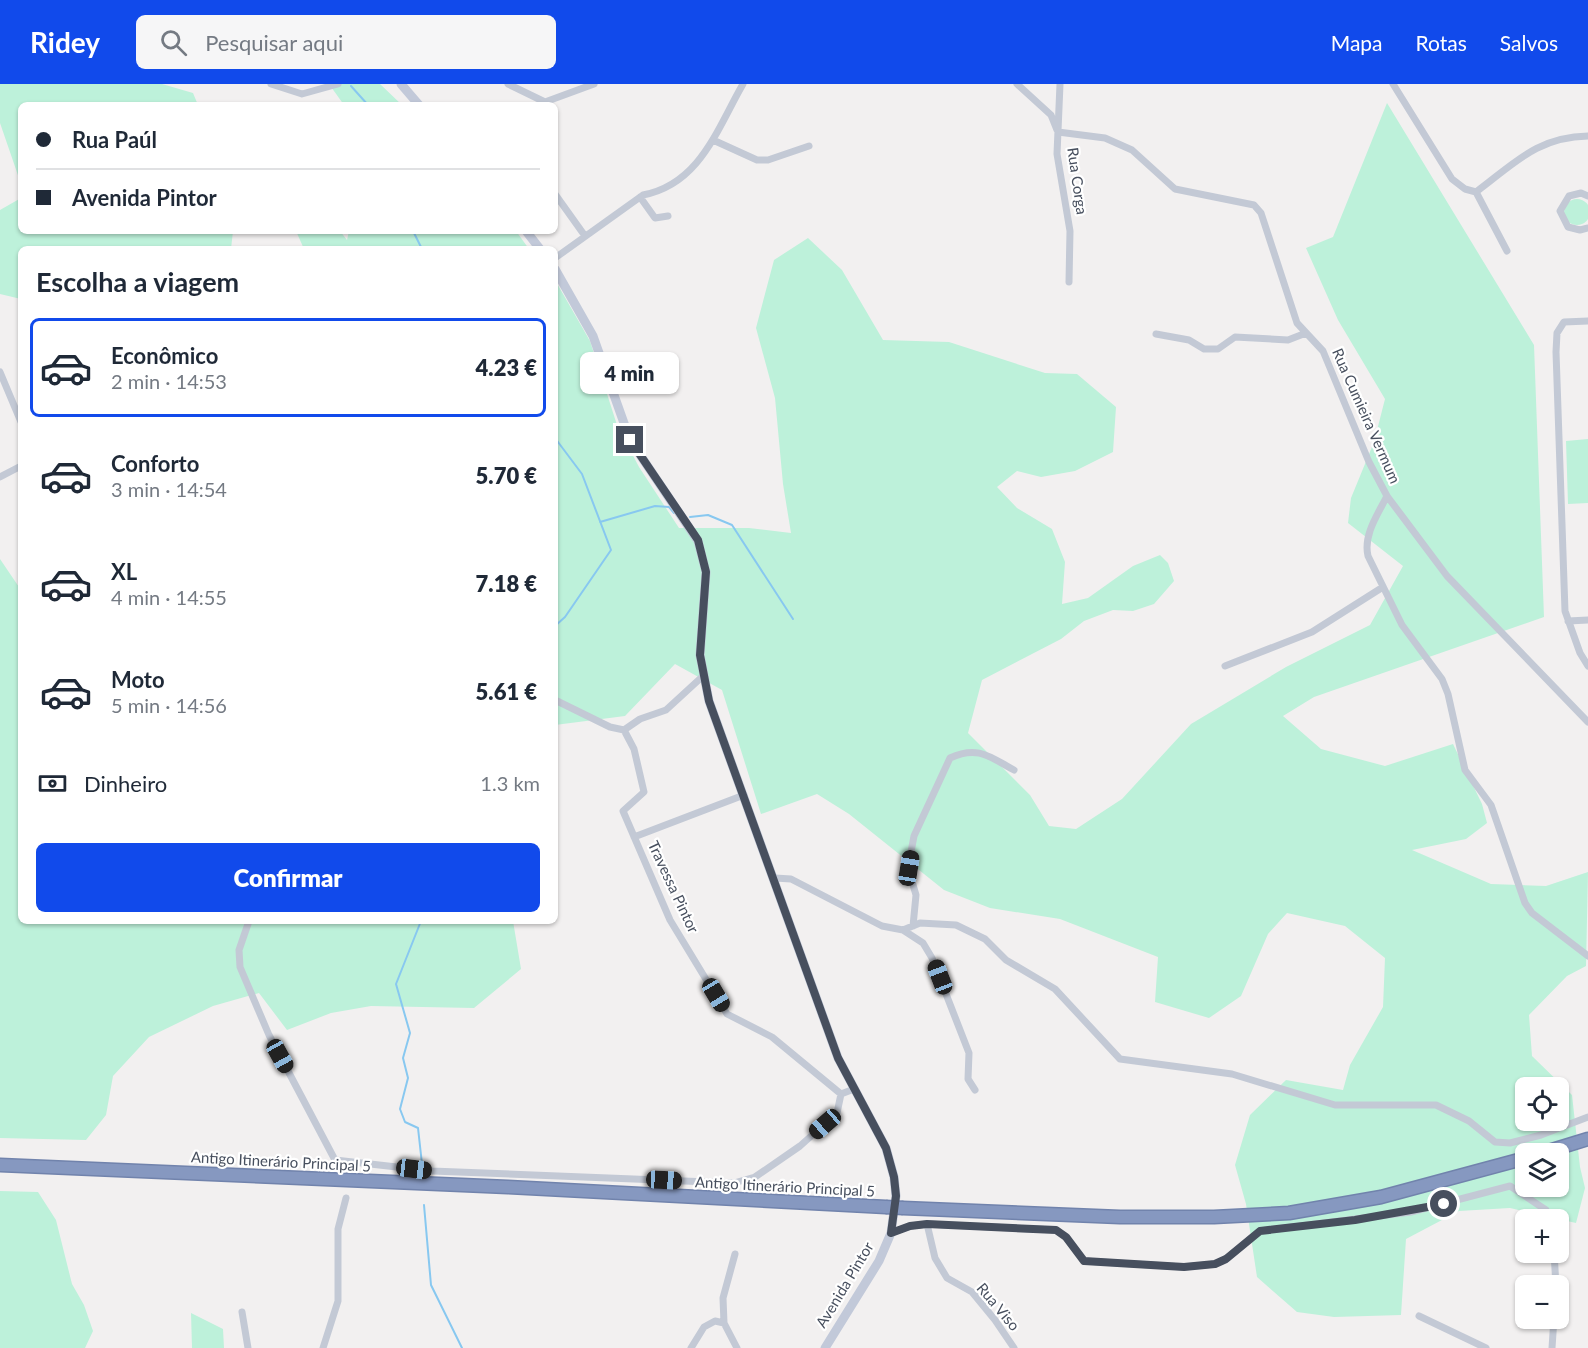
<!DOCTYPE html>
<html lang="pt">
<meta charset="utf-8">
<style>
:root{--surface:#fff;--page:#f6f6f7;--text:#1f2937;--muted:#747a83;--line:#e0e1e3;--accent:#114aeb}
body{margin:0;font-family:Lato,sans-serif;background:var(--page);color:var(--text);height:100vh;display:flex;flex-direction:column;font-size:22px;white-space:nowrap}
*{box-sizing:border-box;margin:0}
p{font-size:20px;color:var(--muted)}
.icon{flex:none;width:33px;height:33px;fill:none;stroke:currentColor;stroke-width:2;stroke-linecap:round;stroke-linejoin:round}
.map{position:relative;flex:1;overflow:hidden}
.sheet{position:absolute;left:18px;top:162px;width:540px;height:678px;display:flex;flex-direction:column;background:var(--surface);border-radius:9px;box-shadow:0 2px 4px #0004}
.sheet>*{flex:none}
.guide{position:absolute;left:18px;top:18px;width:540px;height:132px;border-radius:9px;box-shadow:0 2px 4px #0004;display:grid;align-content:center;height:132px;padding:0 18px;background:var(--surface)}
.controls{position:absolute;left:1515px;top:993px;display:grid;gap:12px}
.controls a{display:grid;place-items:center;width:54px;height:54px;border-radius:9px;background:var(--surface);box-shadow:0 2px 4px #0004;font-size:30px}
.end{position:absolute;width:27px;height:27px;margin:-14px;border:8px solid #474f5e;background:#fff;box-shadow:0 0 0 3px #fff}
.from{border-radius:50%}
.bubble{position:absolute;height:42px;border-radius:9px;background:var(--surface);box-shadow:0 2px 4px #0004;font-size:20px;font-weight:800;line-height:42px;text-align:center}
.car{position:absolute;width:18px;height:36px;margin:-18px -9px;border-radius:8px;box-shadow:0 0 4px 2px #0007;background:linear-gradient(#222 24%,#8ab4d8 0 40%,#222 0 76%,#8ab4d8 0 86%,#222 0)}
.guide b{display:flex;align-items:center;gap:21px;height:57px;font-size:22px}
.guide b+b{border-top:2px solid var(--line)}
.guide i{width:15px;height:15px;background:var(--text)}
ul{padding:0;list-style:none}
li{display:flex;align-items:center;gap:18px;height:99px;margin:0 12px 9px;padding:0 6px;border:3px solid transparent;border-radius:9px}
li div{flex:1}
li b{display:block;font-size:22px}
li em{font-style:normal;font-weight:800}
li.selected{border-color:var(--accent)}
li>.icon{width:54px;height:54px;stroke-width:1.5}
h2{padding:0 18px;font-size:27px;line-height:72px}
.pay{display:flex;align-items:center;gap:15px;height:66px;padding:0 18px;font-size:22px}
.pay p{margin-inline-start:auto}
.action{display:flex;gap:12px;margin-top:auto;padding:12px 18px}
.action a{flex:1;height:69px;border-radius:9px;background:var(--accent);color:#fff;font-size:24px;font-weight:800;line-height:69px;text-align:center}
header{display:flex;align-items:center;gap:36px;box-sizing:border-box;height:84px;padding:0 30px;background:var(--accent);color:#fff}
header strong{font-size:28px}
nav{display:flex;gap:33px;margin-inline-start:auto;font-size:21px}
.search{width:420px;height:54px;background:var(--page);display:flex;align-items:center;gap:15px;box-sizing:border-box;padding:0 21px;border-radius:9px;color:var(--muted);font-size:22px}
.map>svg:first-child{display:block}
.green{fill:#bdf1da;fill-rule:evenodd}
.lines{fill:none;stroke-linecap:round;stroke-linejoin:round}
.stream{stroke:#88c8f0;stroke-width:2}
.highway-casing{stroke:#7183ac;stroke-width:15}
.street{stroke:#c3c9d5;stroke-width:7}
.secondary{stroke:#c2c9d9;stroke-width:9}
.highway{stroke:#8698c0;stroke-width:12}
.highway-bridge-casing{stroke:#7183ac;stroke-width:15;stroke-linecap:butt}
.highway-bridge{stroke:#8698c0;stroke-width:12}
.route{stroke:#474f5e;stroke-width:8}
.labels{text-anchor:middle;stroke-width:4.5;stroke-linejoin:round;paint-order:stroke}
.street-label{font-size:15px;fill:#474f5e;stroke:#fff}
</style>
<header>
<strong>Ridey</strong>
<div class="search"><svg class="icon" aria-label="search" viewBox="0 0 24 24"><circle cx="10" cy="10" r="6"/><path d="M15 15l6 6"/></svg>Pesquisar aqui</div>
<nav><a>Mapa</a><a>Rotas</a><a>Salvos</a></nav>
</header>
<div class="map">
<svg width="1588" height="1264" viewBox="0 0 1588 1264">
<rect width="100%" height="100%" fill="#f2f0f0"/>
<path class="green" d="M0 0H162L193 9 198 21H21V100L0 39Z
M329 0H380L402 21H344Z
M1387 19 1534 261 1544 533 1314 613 1283 632 1321 665 1385 682 1453 660 1482 720 1487 739 1466 755 1412 766 1491 800 1546 802 1588 788 1586 882 1567 892 1529 931 1532 972 1572 1011 1580 1083 1585 1104 1576 1139 1510 1124 1459 1127 1406 1155 1401 1231 1334 1233 1297 1228 1257 1193 1246 1120 1235 1081 1250 1031 1286 996 1343 1006 1350 981 1383 923 1385 874 1345 842 1287 829 1268 850 1241 912 1209 934 1155 918 1158 873 1060 835 990 824 944 806 849 730 817 710 761 730 722 606 675 580 625 632 555 641V196L590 257 617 341 639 383 679 444H749L791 449 783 400 775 314 756 244 774 176 808 154 842 186 883 256 949 258 1045 289 1077 290 1116 323 1113 368 1075 387 1041 393 1017 387 997 403 1017 424 1052 445 1065 478 1062 520 1088 514 1133 482 1160 471 1168 479 1174 497 1154 520 1133 527 1113 526 1084 537 1061 555 982 596 968 649 1030 711 1049 742 1076 745 1122 715 1191 640 1286 583 1370 541 1403 482 1348 439 1351 414 1374 358 1385 315 1338 236 1306 164 1333 153ZM1526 1004H1558V1036H1526ZM1526 1070H1558V1102H1526Z
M21 114V147H233L231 165H21V215L0 210V126Z
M1564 128a13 13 0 1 1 26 0a13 13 0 1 1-26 0Z
M296 147H340L347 156 349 147H516L529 165H304Z
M1588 355V419L1568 420 1566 357Z
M0 475 21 506V837H513L521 885 474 924 371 922 331 929 287 946 259 909 213 922 149 953 113 992 106 1031 86 1056 0 1054Z
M0 1107 38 1108 56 1136 72 1200 84 1221 93 1247 85 1264H0Z
M191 1229 223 1245 224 1264H192Z"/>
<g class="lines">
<path class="stream" d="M351 2 368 21
M413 147 422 165
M555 354 582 390 611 466 565 533 555 542
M690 433 708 431 732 441 793 535
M600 438 655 422 669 423 674 429
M421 837 396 900 410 949 403 974 408 994 400 1025 405 1038 418 1044 422 1080
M424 1121 431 1201 462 1264"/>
<defs>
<path id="highway" d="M1539 1070 1588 1055
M0 1081 508 1103 886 1123
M903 1124 1120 1133H1214L1289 1129 1381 1113 1526 1074"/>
</defs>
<use href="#highway" class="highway-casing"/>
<path class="street" d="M271 0 302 10 338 0
M508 0 545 18 594 0
M1017 0 1051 31 1057 46
M1060 0 1057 70 1070 147 1069 198
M1393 0 1452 95 1465 105 1476 108C1515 79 1537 53 1588 52
M1058 48 1105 54 1132 66 1175 105 1254 121 1261 129 1297 239 1323 267 1369 378 1387 412 1447 492 1588 638
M713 56 757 76H768L809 62
M1476 108 1507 167
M555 110 585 152
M1588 112 1581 109 1569 112 1560 127 1568 143 1580 146 1588 144
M640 113 655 134 668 132
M555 174 643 111C700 100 717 45 743 0
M1588 237 1564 238 1557 249 1556 268 1565 527 1580 569 1588 582
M1156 250 1189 256 1204 265H1218L1235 253 1288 256 1306 249
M0 288 21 338
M0 393 21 382
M1387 412C1378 430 1363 451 1368 472L1402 541 1442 595 1448 610 1465 686 1491 721 1525 819 1532 829 1588 872
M1568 537 1588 536
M1225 582 1312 548 1383 503
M555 616 610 643 624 646 640 635 666 626 703 592
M624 646 634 665 644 708 623 727 670 836 727 930 772 953 841 1010 854 1005
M634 753 744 711
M775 794 791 795 882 842 903 846 920 839 956 841 985 855 1006 876 1055 905 1120 975 1232 990 1335 1021H1436L1469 1037 1495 1058 1510 1059 1541 1051 1588 1033
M249 837 239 866 240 883 269 951 335 1076 432 1087 734 1099 755 1093 800 1062 837 1029 841 1010
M913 842 916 811 908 784 914 752 950 674C978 661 990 673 1014 686
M903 846 923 859 932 874 969 969 968 995 975 1006
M927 1140 935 1174 947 1194 972 1208 995 1236 1014 1264
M891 1149 910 1142 927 1140 1056 1146 1066 1153 1084 1177 1184 1183 1215 1180 1226 1175 1260 1147 1411 1128 1510 1102 1546 1126 1551 1136
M1554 1168 1556 1202
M242 1228 248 1264
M1419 1232 1486 1264
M724 1239 723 1214 735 1170
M323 1264 338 1217V1145L346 1114
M691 1264 704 1243 715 1237 724 1239 737 1264
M1552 1264 1554 1234"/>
<path class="secondary" d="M401 0 419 21
M526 147 540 165
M555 185 593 252 630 356 698 457 706 488 700 571 709 617 838 974 886 1064 894 1093 896 1112 891 1149 879 1177 825 1264"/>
<use href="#highway" class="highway"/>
<defs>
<path id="highway-bridge" d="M886 1123 903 1124"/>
</defs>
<use href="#highway-bridge" class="highway-bridge-casing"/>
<use href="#highway-bridge" class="highway-bridge"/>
</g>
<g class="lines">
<path class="route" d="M630 356 698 456 706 488 700 571 709 617 838 974 886 1064 894 1093 896 1112 891 1149 910 1142 927 1140 1056 1146 1066 1153 1084 1177 1184 1183 1215 1180 1226 1175 1260 1147 1355 1136 1444 1120"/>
</g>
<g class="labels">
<g class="street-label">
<text transform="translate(1077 97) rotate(82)" y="5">Rua Corga</text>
<text transform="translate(1366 332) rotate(66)" y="5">Rua Cumieira Vermum</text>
<text transform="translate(673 803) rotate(65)" y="5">Travessa Pintor</text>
<text transform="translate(281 1078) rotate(3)" y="5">Antigo Itinerário Principal 5</text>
<text transform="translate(785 1103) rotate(3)" y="5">Antigo Itinerário Principal 5</text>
<text transform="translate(845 1201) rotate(-59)" y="5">Avenida Pintor</text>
<text transform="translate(998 1223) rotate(50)" y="5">Rua Viso</text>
</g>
</g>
</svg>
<div class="controls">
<a><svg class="icon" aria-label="locate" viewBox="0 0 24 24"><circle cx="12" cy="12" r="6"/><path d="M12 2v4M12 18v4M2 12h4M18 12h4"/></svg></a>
<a><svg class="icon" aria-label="layers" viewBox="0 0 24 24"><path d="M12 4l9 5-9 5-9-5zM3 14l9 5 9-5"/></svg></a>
<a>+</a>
<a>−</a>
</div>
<i class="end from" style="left:1444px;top:1120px"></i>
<i class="end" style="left:630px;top:356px"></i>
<div class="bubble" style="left:580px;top:268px;width:99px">4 min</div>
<i class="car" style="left:909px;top:784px;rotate:9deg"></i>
<i class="car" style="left:940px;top:893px;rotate:339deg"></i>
<i class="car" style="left:716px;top:911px;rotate:149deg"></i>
<i class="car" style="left:280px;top:972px;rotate:151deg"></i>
<i class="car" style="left:825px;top:1040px;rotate:229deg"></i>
<i class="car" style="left:414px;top:1085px;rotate:97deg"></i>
<i class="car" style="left:664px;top:1096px;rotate:93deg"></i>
<div class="guide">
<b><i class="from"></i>Rua Paúl</b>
<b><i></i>Avenida Pintor</b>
</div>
<section class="sheet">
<h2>Escolha a viagem</h2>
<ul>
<li class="selected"><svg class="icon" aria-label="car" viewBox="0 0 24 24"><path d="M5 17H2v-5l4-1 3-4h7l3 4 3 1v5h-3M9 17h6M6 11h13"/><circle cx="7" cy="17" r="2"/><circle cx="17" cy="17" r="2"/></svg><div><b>Econômico</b><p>2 min · 14:53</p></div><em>4.23 €</em></li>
<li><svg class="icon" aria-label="car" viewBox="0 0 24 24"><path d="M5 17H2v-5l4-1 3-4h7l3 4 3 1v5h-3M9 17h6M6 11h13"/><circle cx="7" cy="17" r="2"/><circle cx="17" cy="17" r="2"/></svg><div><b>Conforto</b><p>3 min · 14:54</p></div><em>5.70 €</em></li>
<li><svg class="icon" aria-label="car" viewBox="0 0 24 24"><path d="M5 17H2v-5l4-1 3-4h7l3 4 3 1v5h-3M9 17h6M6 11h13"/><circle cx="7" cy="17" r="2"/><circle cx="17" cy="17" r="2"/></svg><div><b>XL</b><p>4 min · 14:55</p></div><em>7.18 €</em></li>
<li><svg class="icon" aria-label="car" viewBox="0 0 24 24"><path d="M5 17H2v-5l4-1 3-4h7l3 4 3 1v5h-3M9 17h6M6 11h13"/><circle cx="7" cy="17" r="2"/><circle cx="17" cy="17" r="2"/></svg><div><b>Moto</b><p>5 min · 14:56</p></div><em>5.61 €</em></li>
</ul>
<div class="pay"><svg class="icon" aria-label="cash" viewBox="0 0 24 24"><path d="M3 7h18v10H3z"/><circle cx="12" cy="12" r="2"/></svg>Dinheiro<p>1.3 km</p></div>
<div class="action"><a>Confirmar</a></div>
</section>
</div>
